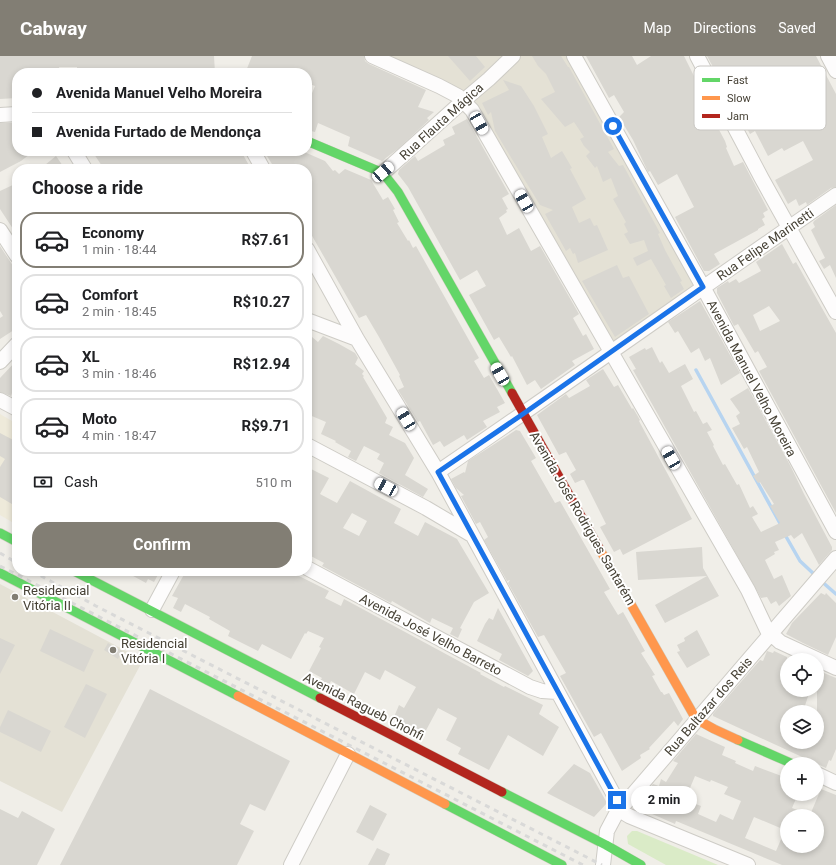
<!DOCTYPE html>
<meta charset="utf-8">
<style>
:root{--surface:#fff;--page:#f6f6f6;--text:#202124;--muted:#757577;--line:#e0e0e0;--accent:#827e74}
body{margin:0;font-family:Roboto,sans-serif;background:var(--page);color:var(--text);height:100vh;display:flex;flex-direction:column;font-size:15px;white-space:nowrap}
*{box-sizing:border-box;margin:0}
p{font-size:13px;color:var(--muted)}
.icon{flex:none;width:22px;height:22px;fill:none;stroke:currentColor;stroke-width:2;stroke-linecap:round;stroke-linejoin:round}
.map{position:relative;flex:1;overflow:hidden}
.panel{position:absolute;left:12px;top:108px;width:300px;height:412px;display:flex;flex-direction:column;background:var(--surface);border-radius:16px;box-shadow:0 2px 6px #0003}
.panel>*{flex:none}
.top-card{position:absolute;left:12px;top:12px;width:300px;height:88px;border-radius:16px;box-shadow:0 2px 6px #0003;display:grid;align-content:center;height:88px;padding:0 20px;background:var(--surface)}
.fabs{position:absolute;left:780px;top:597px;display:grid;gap:8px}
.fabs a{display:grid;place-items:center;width:44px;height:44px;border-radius:50%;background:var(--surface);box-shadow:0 2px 6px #0003;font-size:20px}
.end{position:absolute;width:18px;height:18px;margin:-9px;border:5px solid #1a73e8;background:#fff;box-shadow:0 0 0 2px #fff}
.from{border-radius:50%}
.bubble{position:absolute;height:28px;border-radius:14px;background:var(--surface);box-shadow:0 2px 6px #0003;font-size:13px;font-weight:700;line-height:28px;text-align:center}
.car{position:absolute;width:12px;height:24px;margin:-12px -6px;border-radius:5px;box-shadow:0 0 3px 1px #0007;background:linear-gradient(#fff 24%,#345 0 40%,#fff 0 76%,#345 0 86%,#fff 0)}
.top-card b{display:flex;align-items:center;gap:14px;height:38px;font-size:15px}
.top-card b+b{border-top:1px solid var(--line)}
.top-card i{width:10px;height:10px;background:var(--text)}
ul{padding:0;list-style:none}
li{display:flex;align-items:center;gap:12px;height:56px;margin:0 8px 6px;padding:0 12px;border:2px solid var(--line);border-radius:16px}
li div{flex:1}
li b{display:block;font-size:15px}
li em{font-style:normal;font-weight:700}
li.current{border-color:var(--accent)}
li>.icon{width:36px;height:36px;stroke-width:1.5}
h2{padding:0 20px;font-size:18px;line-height:48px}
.pay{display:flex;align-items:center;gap:10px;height:44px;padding:0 20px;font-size:15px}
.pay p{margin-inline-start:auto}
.action{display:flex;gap:8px;margin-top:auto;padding:8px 20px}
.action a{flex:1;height:46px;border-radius:16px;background:var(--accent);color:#fff;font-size:16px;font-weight:700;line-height:46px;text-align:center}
header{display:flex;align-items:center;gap:24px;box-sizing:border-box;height:56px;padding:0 20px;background:var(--accent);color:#fff}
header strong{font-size:19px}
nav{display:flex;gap:22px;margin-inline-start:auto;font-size:14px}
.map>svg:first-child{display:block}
.residential{fill:#e4e1d5}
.education{fill:#eeeada}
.green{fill:#daebc7}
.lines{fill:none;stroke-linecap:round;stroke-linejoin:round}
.stream{stroke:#b7d4f0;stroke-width:3.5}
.building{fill:#d9d7d1;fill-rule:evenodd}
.street-casing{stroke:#ceccc6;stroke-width:16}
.fast-casing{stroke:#d0ccbf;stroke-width:10}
.slow-casing{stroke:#d0ccbf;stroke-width:10}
.jam-casing{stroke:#d0ccbf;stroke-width:10}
.street{stroke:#fdfcfc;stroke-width:14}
.fast{stroke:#63d668;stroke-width:9}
.slow{stroke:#ff974d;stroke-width:9}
.jam{stroke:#b3261e;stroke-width:9}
.rail{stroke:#d9d9d8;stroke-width:3;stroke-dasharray:5 5;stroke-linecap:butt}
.route{stroke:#1a73e8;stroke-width:5}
.poi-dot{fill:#827e74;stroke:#fff;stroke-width:1.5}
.labels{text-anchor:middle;stroke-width:4;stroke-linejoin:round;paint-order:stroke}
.street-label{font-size:13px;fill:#464135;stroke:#fff}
.poi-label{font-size:13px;fill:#464135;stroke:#fff;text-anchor:start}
.key{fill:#fff;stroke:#c8c6c2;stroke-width:1}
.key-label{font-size:11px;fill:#464135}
</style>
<header>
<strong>Cabway</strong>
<nav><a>Map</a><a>Directions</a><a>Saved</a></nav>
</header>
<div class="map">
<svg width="836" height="809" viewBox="0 0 836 809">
<rect width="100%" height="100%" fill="#f0eee8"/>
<path class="residential" d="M378 0H568L702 241 609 306 479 57Z
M0 528 143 604 62 756 0 725Z"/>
<path class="education" d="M0 358 17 368V469L0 459Z"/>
<path class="green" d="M632 775H637L718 809H666L628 788 627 780Z"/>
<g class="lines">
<path class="stream" d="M696 314 782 471
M784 477 800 505 816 520
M820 524 836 538"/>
</g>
<path class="building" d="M0 0H214L215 17H77V11H59L60 17H17V42L0 43Z
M252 0H364L365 5 369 8 426 34 418 51 434 56 427 62 429 64 399 92 382 105 348 90 350 81 318 67 315 76 307 74V49L315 30 307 27V17H251L246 15Z
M448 0H476L485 11 470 25Z
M532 0H561L568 11H569L614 93 608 96 619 110 623 109 660 177 658 178 665 194 682 225 680 226 684 233 671 242 664 230 666 229 651 203 637 210 633 202 648 195 644 184 630 188 624 178 628 176 624 168 626 166 613 143 618 140 611 122 603 126 597 110 595 112 586 100 590 96 584 90 580 83 584 81 574 66 565 71 541 43 555 36 546 18 538 10Z
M586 0H632L637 9 651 0H684L698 28 699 27 722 67 717 70 725 85 727 91 726 92 734 110 743 106 768 154 763 157 765 161 762 163 765 169 758 173V174L714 198 720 208 709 215H704L675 161 694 151 677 118 658 129 650 115 648 116 633 84 619 61 624 56 614 39 609 42Z
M707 0H816L836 38V131L831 132 807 149 806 146 799 150 796 143 788 148 775 124 813 104 803 85 784 95 782 92 768 100 755 75 750 78ZM779 22 788 38 771 48 762 32Z
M503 24 521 30 534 50 548 78 542 81 551 102 562 95 572 112 570 113 586 143 572 151 579 167 590 162 594 170 597 169 608 194 578 207 575 197 573 198 570 192 566 195 545 158 553 154 540 149 495 75 491 56 488 59 482 47 509 34Z
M467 63 509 138 502 142 508 153 506 154 507 156 499 162 507 179 519 172 531 195 540 190 579 258 573 262 583 280 586 278 594 293 572 305 575 309 541 333 535 324 527 329 512 300 511 301 499 281 494 284 469 239 486 230 477 214 460 224 408 131 398 118 399 114 415 100 418 105 445 89 443 84 455 78 452 71Z
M0 67H17V95H34L21 105 0 116Z
M92 95H241L251 113H238V112L217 113H104Z
M264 95H302L325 105 333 115 335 114 339 118 345 113 371 124 383 144 388 141 395 153 393 154 399 166 397 167 408 185 409 184 413 192 416 190 479 302 474 305 484 322 489 319 505 347 497 351 500 356 483 365 487 371 467 384 464 379 444 391 440 385 433 389 420 365 418 366 398 334 404 331 399 320 400 319 379 281 366 259 359 262 307 171V113H275Z
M56 100 65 113H40Z
M17 127V179L0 153V135Z
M836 149V222L830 209 824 213 819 205 825 202 811 174 815 171 813 167 814 165Z
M782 188 793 208 796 206 836 277V457L759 315 767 311 758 295 755 297 738 268 734 270 717 237V232L728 225 729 227 736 223 739 227 761 215 756 206ZM769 250 780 265 760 275 753 259Z
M0 190 17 216V272L0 283V262L3 260 0 255Z
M617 209 623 222 629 220 649 258 615 281 582 225Z
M700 245 740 317 721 329 710 302 705 305 699 292 691 297 678 275 675 277 668 266Z
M323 280 339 288 355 297 358 302 355 308 364 315 362 318 364 320 363 321 387 362 385 367 393 371 389 379 405 387 414 402 405 419 428 433 423 441 379 417 384 407 377 403 380 398 364 390 356 405 348 401 351 395 335 386 336 385 321 378 326 366 307 358V286L312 281 318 286Z
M652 291 660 307 662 305 669 317 685 308 693 323 681 330 694 356 696 355 703 368 707 366 712 374 707 376 714 389 713 390 723 409 725 408 737 429 739 428 750 452 753 450 758 458 752 461 761 476 780 467 770 450 774 448 760 426 758 427 753 420 759 416 747 391 744 393 732 372 740 368 736 360 740 357 730 343 748 332 790 409 804 438 832 491V494L819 509 802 477 794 483 791 479 775 486 779 494 774 496 775 498 765 504 774 523 782 519 791 540 779 550 776 545 771 548 767 541 761 542 633 314 636 313 629 301 645 292 646 294Z
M17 304V340L12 337 11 340 0 336V322Z
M603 313 614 331 618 329 632 353 633 352 640 364 639 365 692 463 623 499 620 493 614 496 600 471 606 468 584 424H582L575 427 570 418 576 414 566 396 559 399 537 359 566 338 569 342 590 330 586 324Z
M516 374 520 375 536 402 531 405 555 447 560 445 610 533 604 536 618 559 623 556 645 595 641 597 655 619 652 620 661 636H662L664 639 669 637 683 663 678 670 674 665 649 692 650 693 640 699 641 702 622 715 601 677 594 681 560 620 566 617 544 579 538 581 508 527 510 524 507 525 484 484 488 481 480 466 476 468 461 440 464 439 456 432 451 423 464 416 465 417 468 405Z
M0 377 17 386V451L0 441V411L5 403 0 400Z
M307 411 329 422 320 438 337 447 350 425 401 453 394 467 418 480 425 466 457 483 489 537 474 546 460 572 462 573 458 582 450 578 453 572 432 562 430 567 392 545 391 547 322 510 324 507 309 499 312 494 307 492ZM352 457 367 465 359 480 343 472Z
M702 491 703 512 719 540 665 567 655 549 707 520 638 524 636 496Z
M124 515H160L154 526 148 523 146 527Z
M186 515H289L329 535 325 542 341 550 344 543 481 617 480 618 504 631 505 630 543 649 539 658 559 671 543 700 508 679 489 714 458 698 461 692 446 684 457 662 438 652 423 680 397 666 398 664 394 661 399 649 404 652 416 631 385 614 380 624 365 616 354 638 331 625 328 631 319 626 322 622 309 615 321 592 319 591 324 582 315 578 308 575 306 578 305 577 291 603 262 588 258 595 228 580 230 575 209 563 210 561 185 548 181 556 173 552 178 542 172 540Z
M821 537 825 539 826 537 836 547V581L828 599 803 587 786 578 792 567Z
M498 552 533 615 528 620 499 604 502 598 477 585 485 568 489 562 493 564Z
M50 573 94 594 84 616 40 595Z
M697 574 710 599 687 612 677 596 680 595 677 589 685 585 684 582Z
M0 582 15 589 0 618Z
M108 587 122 595 118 603 104 594Z
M767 595 773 597 774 595 787 601V634H810L803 656H787V686H817V614L836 622V693L831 705 829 704 826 712 713 660V658L760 604 763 605Z
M86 628 107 638 85 682 64 671Z
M150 633 290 705 265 755 250 748 240 768 254 775 237 809H60Z
M8 654 51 675 41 696 0 676V671Z
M696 678 725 691 722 699 736 705 735 707 753 715 755 710 787 722V738H798L792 752 810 759 821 733 836 739V809H782L676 765 675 768 634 750 653 728 659 730 661 723 666 726 678 707 673 705ZM695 720 710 726 711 724 728 731 724 738 741 745 733 764 720 758 716 766 698 758 701 750 685 744ZM787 760H817V790H787ZM754 761 785 774 776 795 745 782Z
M574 708 590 717 607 747 594 761 547 737Z
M370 749 387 758 373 785 356 776Z
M0 753 18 762 22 755 55 773 37 809H0Z
M377 792 390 798 385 809H368Z"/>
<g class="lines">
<defs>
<path id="street" d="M372 0 439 30 458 40 472 54 748 534 767 574 780 586 836 612
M574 0 703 231 836 476
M697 0 762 123 836 256
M828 0 836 15
M0 59 17 58
M74 95 85 113
M253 95 263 113
M383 117 463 45 489 23 513 0
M0 174 17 200
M307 193 357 283 438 416 621 752 624 757 629 760 748 809
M307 264 357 283
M0 306 17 288
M0 344 17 353
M307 389 426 452 470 478
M438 416C571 325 703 231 836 139
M307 512 530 631 542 635 557 636
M152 554 173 515
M817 718 836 727
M291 809 348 698
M603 809 607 775 616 758 836 502"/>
<path id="fast" d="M307 85 383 117 398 136 512 337
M0 477 17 486
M74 515 320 642
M0 517 238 640
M738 684 793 708
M502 736 606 789 641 809
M445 748 562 809"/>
<path id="slow" d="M599 492 696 663 714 673 738 684
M238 640 445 748"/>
<path id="jam" d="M512 337 599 492
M320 642 502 736"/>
</defs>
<use href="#street" class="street-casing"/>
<use href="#fast" class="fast-casing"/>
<use href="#slow" class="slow-casing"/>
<use href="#jam" class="jam-casing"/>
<use href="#street" class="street"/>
<use href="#fast" class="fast"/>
<use href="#slow" class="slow"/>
<use href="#jam" class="jam"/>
<path class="rail" d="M0 497 17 507
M0 510 583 809
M32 515 96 550 602 809"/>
</g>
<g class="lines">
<path class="route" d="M613 70 703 231 523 358 438 416 617 744"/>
</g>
<g class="poi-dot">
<circle cx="15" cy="541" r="4"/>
<circle cx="113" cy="594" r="4"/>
</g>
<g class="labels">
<g class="street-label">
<text transform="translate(441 65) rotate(-42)" y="5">Rua Flauta Mágica</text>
<text transform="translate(765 188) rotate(-35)" y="5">Rua Felipe Marinetti</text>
<text transform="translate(752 322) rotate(62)" y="5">Avenida Manuel Velho Moreira</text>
<text transform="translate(583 462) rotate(60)" y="5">Avenida José Rodrigues Santarém</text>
<text transform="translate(431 578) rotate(28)" y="5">Avenida José Velho Barreto</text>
<text transform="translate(364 650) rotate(27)" y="5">Avenida Ragueb Chohfi</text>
<text transform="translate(708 650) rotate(-49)" y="5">Rua Baltazar dos Reis</text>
</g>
<g class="poi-label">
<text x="23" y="539">Residencial<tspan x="23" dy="15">Vitória II</tspan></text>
<text x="121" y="592">Residencial<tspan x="121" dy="15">Vitória I</tspan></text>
</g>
</g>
<rect x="694" y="10" width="132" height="64" rx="6" class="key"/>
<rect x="702" y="22" width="18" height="4" fill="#63d668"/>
<rect x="702" y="40" width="18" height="4" fill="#ff974d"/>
<rect x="702" y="58" width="18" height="4" fill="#b3261e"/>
<g class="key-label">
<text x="727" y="28">Fast</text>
<text x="727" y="46">Slow</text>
<text x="727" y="64">Jam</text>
</g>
</svg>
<div class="fabs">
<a><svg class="icon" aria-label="locate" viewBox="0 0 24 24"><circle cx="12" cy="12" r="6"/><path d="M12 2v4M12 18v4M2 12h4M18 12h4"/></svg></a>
<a><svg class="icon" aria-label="layers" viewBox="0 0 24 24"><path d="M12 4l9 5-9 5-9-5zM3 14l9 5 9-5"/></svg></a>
<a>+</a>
<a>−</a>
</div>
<i class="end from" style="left:613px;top:70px"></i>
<i class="end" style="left:617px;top:744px"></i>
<div class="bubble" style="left:631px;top:730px;width:66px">2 min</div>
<i class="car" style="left:479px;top:67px;rotate:150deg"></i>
<i class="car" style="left:383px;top:116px;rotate:49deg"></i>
<i class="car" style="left:524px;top:145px;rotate:330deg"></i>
<i class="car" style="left:500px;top:318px;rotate:330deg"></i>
<i class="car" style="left:406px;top:363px;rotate:329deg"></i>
<i class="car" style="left:671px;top:402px;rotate:330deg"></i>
<i class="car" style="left:386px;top:431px;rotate:298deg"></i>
<div class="top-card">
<b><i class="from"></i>Avenida Manuel Velho Moreira</b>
<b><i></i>Avenida Furtado de Mendonça</b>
</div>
<section class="panel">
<h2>Choose a ride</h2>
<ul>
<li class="current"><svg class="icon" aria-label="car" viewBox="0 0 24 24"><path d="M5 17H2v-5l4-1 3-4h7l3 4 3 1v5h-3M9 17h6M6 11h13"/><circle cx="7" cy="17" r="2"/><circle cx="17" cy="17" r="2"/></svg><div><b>Economy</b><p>1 min · 18:44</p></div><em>R$7.61</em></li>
<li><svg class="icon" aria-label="car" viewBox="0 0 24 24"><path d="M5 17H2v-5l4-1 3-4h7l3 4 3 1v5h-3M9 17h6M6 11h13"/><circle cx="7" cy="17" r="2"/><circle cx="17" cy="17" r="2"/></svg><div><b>Comfort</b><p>2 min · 18:45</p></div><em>R$10.27</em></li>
<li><svg class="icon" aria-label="car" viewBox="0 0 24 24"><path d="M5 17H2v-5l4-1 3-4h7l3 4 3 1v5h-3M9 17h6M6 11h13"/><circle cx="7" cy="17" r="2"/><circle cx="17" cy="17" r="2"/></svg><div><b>XL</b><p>3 min · 18:46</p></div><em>R$12.94</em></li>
<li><svg class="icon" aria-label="car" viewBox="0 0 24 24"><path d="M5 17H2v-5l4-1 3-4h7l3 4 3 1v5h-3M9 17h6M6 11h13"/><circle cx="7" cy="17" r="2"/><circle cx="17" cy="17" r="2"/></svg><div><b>Moto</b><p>4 min · 18:47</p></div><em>R$9.71</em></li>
</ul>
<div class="pay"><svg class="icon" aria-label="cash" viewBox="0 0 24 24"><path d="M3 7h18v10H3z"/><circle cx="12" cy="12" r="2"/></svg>Cash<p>510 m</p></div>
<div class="action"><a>Confirm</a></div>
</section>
</div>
